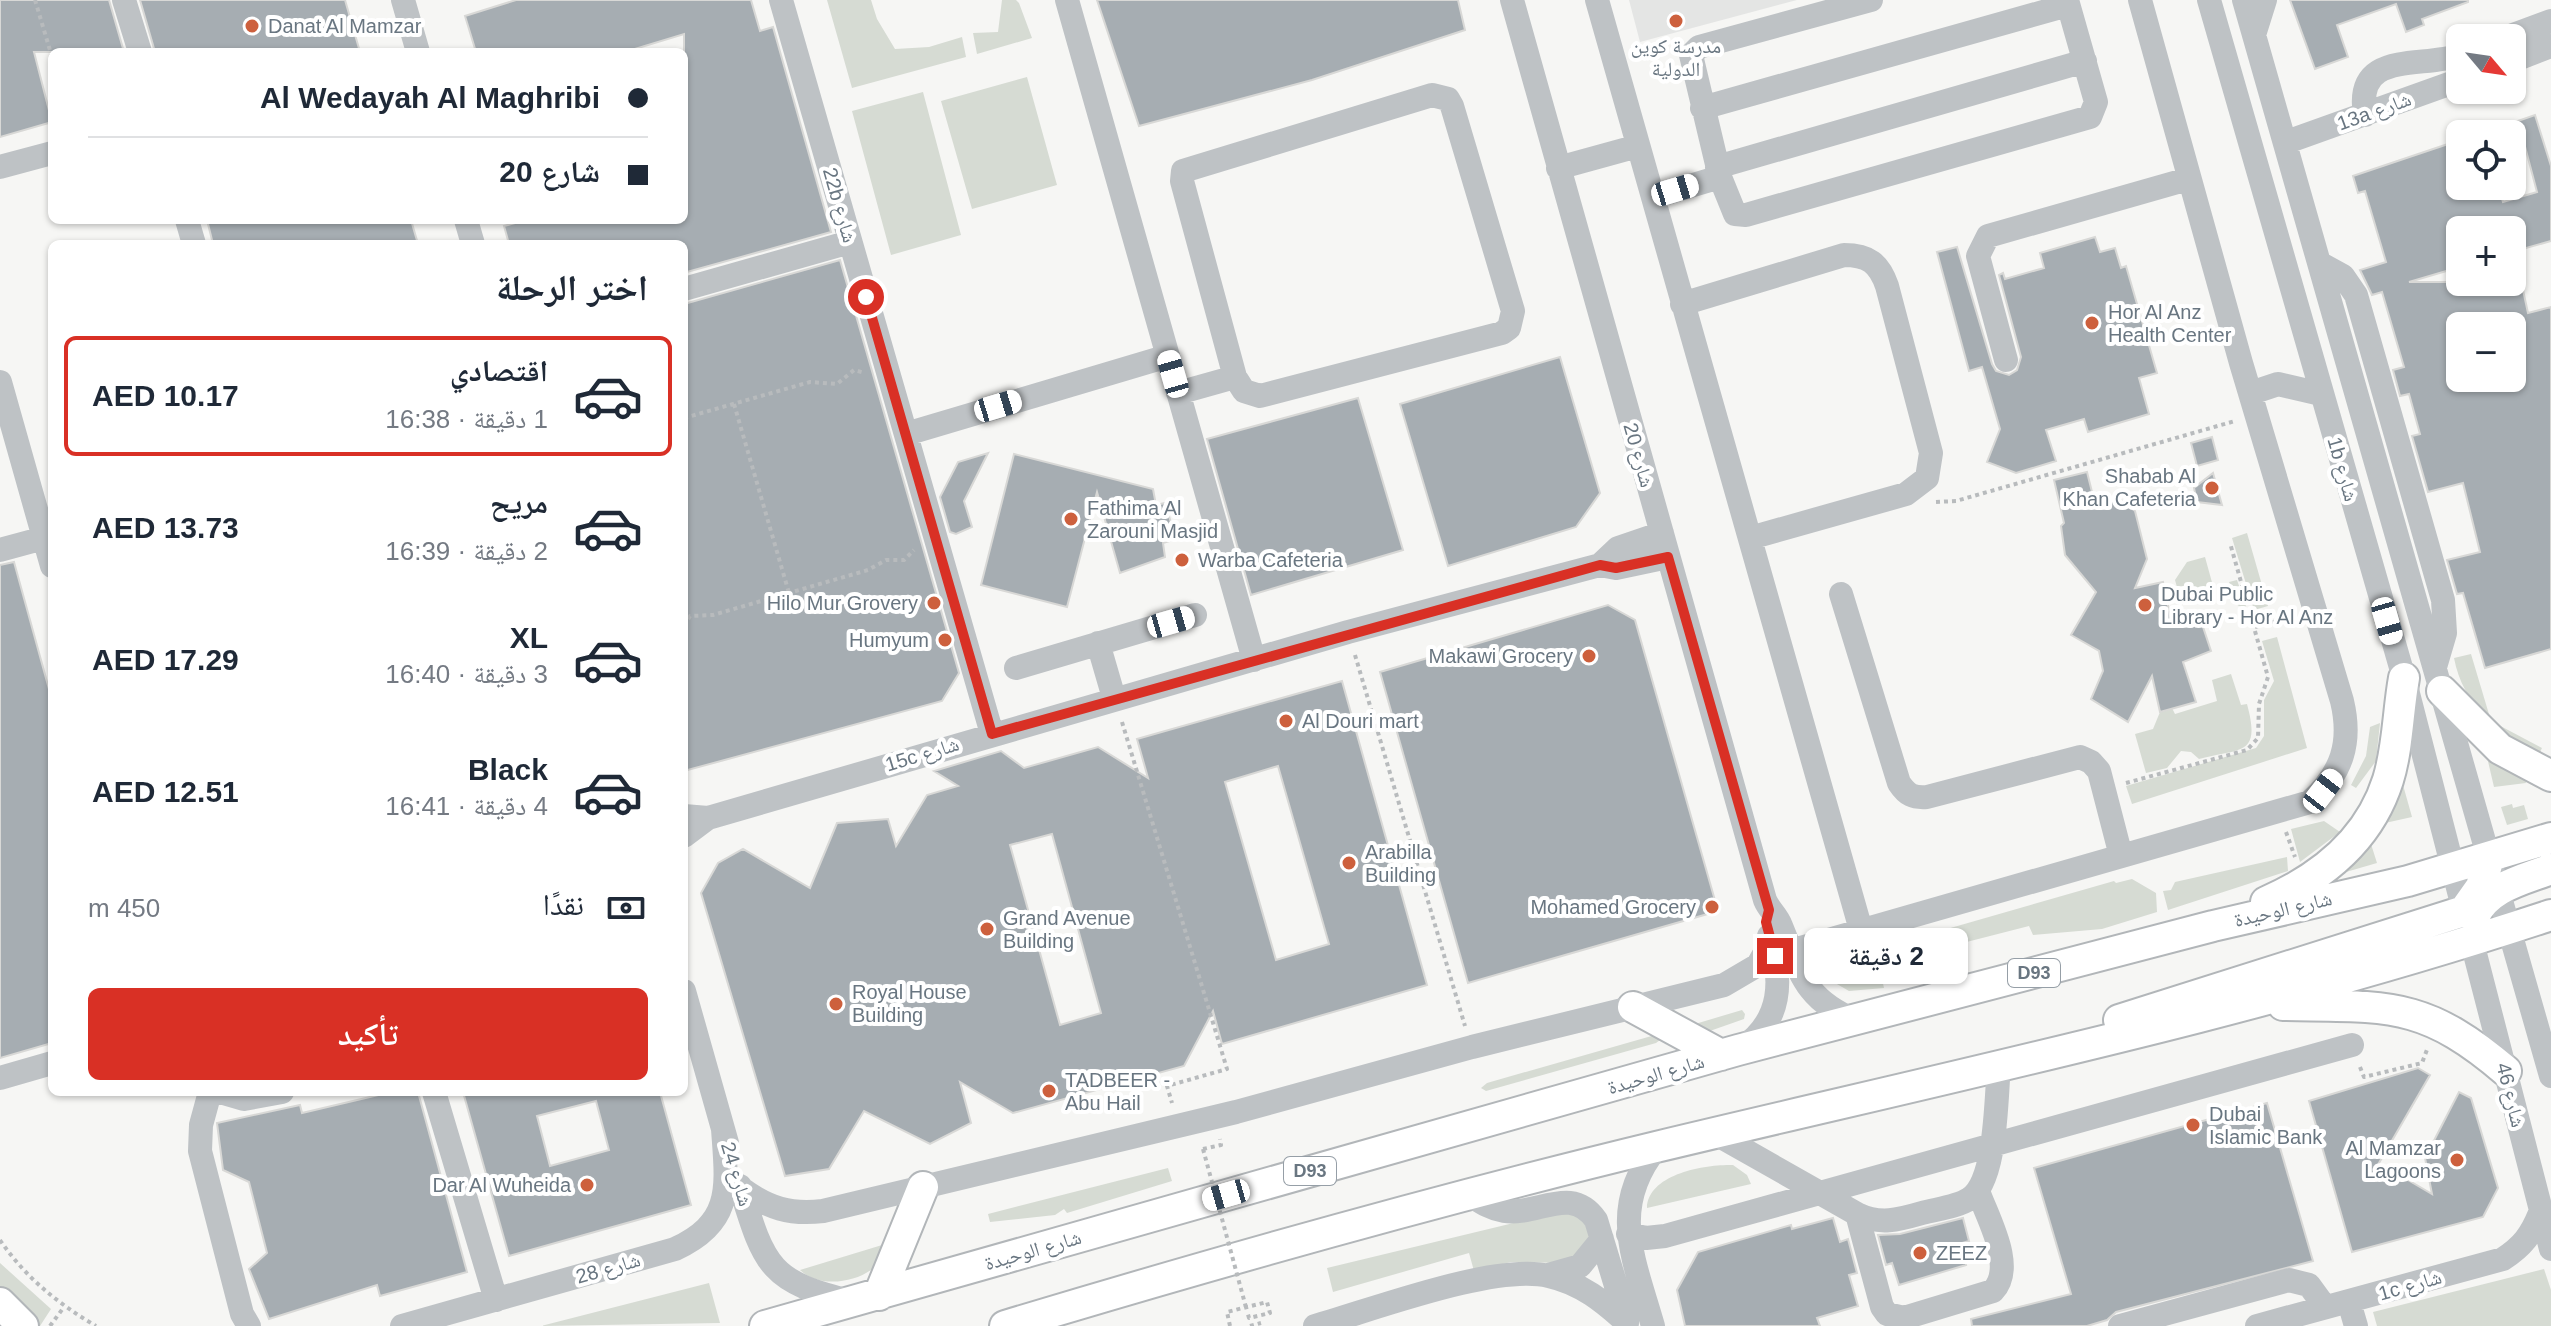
<!DOCTYPE html>
<html lang="ar">
<meta charset="utf-8">
<style>
:root{--surface:#fff;--page:#f6f6f7;--text:#1f2937;--muted:#747a83;--line:#e0e1e3;--accent:#d93025}
body{margin:0;font-family:Arial,"Noto Naskh Arabic",sans-serif;background:var(--page);color:var(--text);direction:rtl;height:100vh;display:flex;flex-direction:column;font-size:30px;white-space:nowrap}
*{box-sizing:border-box;margin:0}
p{font-size:26px;color:var(--muted)}
.icon{flex:none;width:44px;height:44px;fill:none;stroke:currentColor;stroke-width:2;stroke-linecap:round;stroke-linejoin:round}
.map{position:relative;flex:1;overflow:hidden;direction:ltr}
.sheet{position:absolute;left:48px;top:240px;width:640px;height:856px;display:flex;flex-direction:column;background:var(--surface);border-radius:12px;box-shadow:0 2px 6px #0004;direction:rtl}
.sheet>*{flex:none}
.banner{position:absolute;left:48px;top:48px;width:640px;height:176px;border-radius:12px;box-shadow:0 2px 6px #0004;direction:rtl;display:grid;align-content:center;height:176px;padding:0 40px;background:var(--surface)}
.needle{width:52px;rotate:119deg}
.controls{position:absolute;left:2446px;top:24px;display:grid;gap:16px}
.controls a{display:grid;place-items:center;width:80px;height:80px;border-radius:12px;background:var(--surface);box-shadow:0 2px 6px #0004;font-size:40px}
.end{position:absolute;width:36px;height:36px;margin:-18px;border:10px solid #d93025;background:#fff;box-shadow:0 0 0 4px #fff}
.from{border-radius:50%}
.bubble{position:absolute;height:56px;border-radius:12px;background:var(--surface);box-shadow:0 2px 6px #0004;font-size:26px;font-weight:600;line-height:56px;text-align:center;direction:rtl}
.car{position:absolute;width:24px;height:48px;margin:-24px -12px;border-radius:10px;box-shadow:0 0 6px 2px #0007;background:linear-gradient(#fff 24%,#345 0 40%,#fff 0 76%,#345 0 86%,#fff 0)}
.banner b{display:flex;align-items:center;gap:28px;height:76px;font-size:30px}
.banner b+b{border-top:2px solid var(--line)}
.banner i{width:20px;height:20px;background:var(--text)}
ul{padding:0;list-style:none}
li{display:flex;align-items:center;gap:24px;height:120px;margin:0 16px 12px;padding:0 24px;border:4px solid transparent;border-radius:12px}
li div{flex:1}
li b{display:block;font-size:30px}
li em{font-style:normal;font-weight:600}
li.on{border-color:var(--accent)}
li>.icon{width:72px;height:72px;stroke-width:1.5}
h2{padding:0 40px;font-size:36px;line-height:96px}
.pay{display:flex;align-items:center;gap:20px;height:88px;padding:0 40px;font-size:30px}
.pay p{margin-inline-start:auto}
.action{display:flex;gap:16px;margin-top:auto;padding:16px 40px}
.action a{flex:1;height:92px;border-radius:12px;background:var(--accent);color:#fff;font-size:32px;font-weight:600;line-height:92px;text-align:center}
.map>svg:first-child{display:block}
.built{fill:#e4e5e4}
.green{fill:#d6dbd3}
.building{fill:#a6adb2;stroke:#d8d8d6;stroke-width:2;fill-rule:evenodd}
.lines{fill:none;stroke-linecap:round;stroke-linejoin:round}
.major-casing{stroke:#b2b6b9;stroke-width:34}
.path{stroke:#b8bbbd;stroke-width:4;stroke-dasharray:4 4;stroke-linecap:butt}
.minor{stroke:#bec2c5;stroke-width:24}
.major{stroke:#fff;stroke-width:30}
.path-bridge{stroke:#b8bbbd;stroke-width:4;stroke-dasharray:4 4;stroke-linecap:butt}
.route{stroke:#d93025;stroke-width:10}
.poi-dot{fill:#cd603d;stroke:#fff;stroke-width:3}
.labels{text-anchor:middle;stroke-width:8;stroke-linejoin:round;paint-order:stroke}
.shield{fill:#fff;stroke:#969fa7;stroke-width:2}
.shield-label{font-size:18px;font-weight:bold;fill:#697681}
.poi-label{font-size:20px;fill:#697681;stroke:#fff;text-anchor:start}
.street-label{font-size:20px;fill:#697681;stroke:#fff}
</style>
<div class="map">
<svg width="2551" height="1326" viewBox="0 0 2551 1326">
<rect width="100%" height="100%" fill="#f6f6f4"/>
<path class="built" d="M1629 0H1797L1640 42Z"/>
<path class="green" d="M827 0H871L877 19 895 49 929 47 962 37 966 57 852 88Z
M1002 0H1016L1019 3 1032 38 977 54 973 33 998 32Z
M1027 77 1057 185 972 209 941 101Z
M923 92 961 235 891 255 852 111Z
M2247 533 2268 606 2254 610 2232 538Z
M2205 557 2213 586 2207 598 2182 605 2175 580 2187 562Z
M2237 580 2248 612 2236 604 2229 582Z
M2277 637 2307 748 2132 804 2126 786 2256 748 2264 736V700L2274 681 2262 641Z
M2471 654 2491 721 2542 748 2539 754C2499 733 2463 706 2454 658Z
M2231 674 2241 705 2247 704C2261 756 2242 748 2199 759L2191 752 2181 751 2167 768 2146 773 2135 734 2153 729 2160 712 2172 708 2175 714 2217 701 2212 680Z
M2380 723 2376 761 2356 788 2351 785 2366 756 2370 727Z
M2487 757 2524 776 2526 783 2494 787Z
M2403 785 2412 817 2385 823Z
M2512 804 2513 808 2524 805 2528 819 2507 825 2501 807Z
M2324 821 2340 832 2300 862 2291 829Z
M2371 844 2377 863 2346 872V869Z
M2287 857 2288 871 2168 910 2163 891 2171 890 2175 882Z
M2132 879 2156 893 2157 912 2102 929 2033 935 2029 926 1951 946 1947 929 2114 881 2116 883Z
M1938 931 1945 961 1882 979 1884 988 1849 991 1823 976 1824 967 1831 961Z
M1742 1010 1745 1014 1744 1019 1707 1032 1695 1024Z
M1655 1035 1660 1040 1656 1043 1486 1091 1481 1088 1487 1083Z
M1733 1165 1747 1175 1751 1184 1647 1208C1648 1174 1705 1164 1733 1165Z
M1168 1168 1172 1181 1067 1213 1064 1209 1055 1215 990 1222 988 1214Z
M1563 1211H1575L1596 1235 1568 1263 1511 1262 1474 1271 1469 1253 1333 1292 1327 1268Z
M892 1242C887 1249 883 1258 878 1264 860 1283 819 1289 800 1270Z
M0 1263 51 1309 40 1326 0 1288Z
M2544 1269 2551 1290V1326H2377L2373 1312Z
M709 1283 720 1323 541 1326Z"/>
<path class="building" d="M0 0H109L124 52H34L52 122 0 137Z
M140 0H345L360 52H155Z
M516 0H751L760 31 773 27 831 232 687 272 684 244H509L504 226 526 220H684V34L625 52H476L465 16Z
M1097 0H1458L1465 30 1312 80 1139 126Z
M2290 0H2468V2L2422 19 2424 25 2406 32 2396 4 2337 25 2348 57 2315 69Z
M2535 115 2551 166V241L2512 252V230H2456L2460 267 2409 282H2512V277L2520 276 2528 313 2551 307V649L2485 668 2463 593 2457 594 2447 560 2480 552 2463 483 2428 492 2412 436 2420 434 2409 394 2400 396 2393 370 2404 367 2382 292 2372 295 2360 270 2386 262 2365 191 2358 193 2353 176 2460 140V186H2498L2503 202 2537 192 2523 139 2512 143V123ZM2460 326H2512V378H2460Z
M207 220H411L418 244H213Z
M2095 237 2100 252 2115 248 2121 268 2126 266 2157 373 2139 378 2149 414 2088 432 2084 419 2046 430 2056 461 2016 473 1987 462 2000 429 1982 367 1969 371 1937 252 1957 247 1992 364 1996 371 2009 375 2017 370 2021 357 1999 275 2003 273 2005 279 2044 268 2040 253Z
M840 260 959 673 942 701 684 771V304Z
M1560 357 1600 493 1576 527 1448 566 1400 404Z
M1358 398 1403 550 1251 595 1207 439Z
M2212 437 2218 460 2197 466 2191 443Z
M988 453 964 501 972 527 956 534 950 532 940 497 958 462Z
M1014 454 1153 489 1156 505 1165 503 1176 539 1163 543 1165 557 1120 573 1097 492 1067 607 981 585Z
M2087 472 2095 504 2120 499 2135 511 2147 559 2135 588 2163 582 2171 620 2198 612 2211 651 2183 662 2196 702 2160 712 2152 676 2128 722 2091 699 2103 671 2099 651 2071 635 2096 592 2065 555 2061 526 2064 523 2054 480Z
M2213 473 2222 505 2197 502 2194 488Z
M14 562 52 700V1043L0 1058V565Z
M1608 605 1635 620 1718 911 1468 983 1380 672Z
M1342 681 1427 985 1222 1044 1213 1011 1184 1066 1013 1113 960 1082 971 1123 930 1144 864 1111 829 1169 785 1176 701 893 718 863 743 849 810 888 837 823 888 819 896 846 927 795 958 786 934 771 1001 751 1024 768 1098 747 1148 778 1137 739ZM1278 766 1329 944 1276 960 1225 782ZM1052 834 1101 1013 1060 1025 1010 845Z
M2418 1068 2430 1075 2379 1163 2432 1194 2425 1158 2459 1092 2471 1098 2498 1188 2483 1217 2352 1252 2309 1101Z
M391 1092H418L467 1272 380 1296 377 1285 269 1319 249 1269 267 1253 249 1182 223 1170 217 1123 300 1105 302 1113Z
M463 1092H660L691 1205 509 1256ZM596 1101 609 1150 550 1166 537 1116Z
M2267 1103 2313 1261 2116 1312 2107 1320 2087 1326H1972L1971 1319 2071 1294 2034 1168Z
M1833 1218 1840 1242 1848 1239 1857 1273 1849 1275 1858 1306 1817 1318 1820 1326H1685L1677 1290 1698 1252 1791 1225 1792 1229Z
M1963 1218 1969 1241 1959 1244 1966 1265 1899 1285 1892 1263 1886 1265 1878 1235 1900 1234Z"/>
<g class="lines">
<defs>
<path id="major" d="M2442 691 2500 749 2551 776
M2266 902C2321 878 2369 840 2388 780 2398 748 2398 711 2404 678
M2474 917C2487 887 2523 880 2551 869
M2283 1005C2387 1007 2423 1000 2506 1071
M1633 1007 1721 1055
M2119 1020 2464 911 2481 887 2489 857
M879 1295 923 1187
M0 1303 23 1326
M765 1326 1738 1050 2213 926 2408 881 2551 838
M1005 1326C1221 1261 1437 1200 1656 1147 1956 1075 2258 1012 2551 915"/>
</defs>
<use href="#major" class="major-casing"/>
<path class="path" d="M35 0 52 57
M734 404 789 593
M684 418 810 382 837 384 854 370 865 373
M1936 502 1956 501 2235 421
M684 626 690 616 713 615 868 570 886 560H904L914 550
M2255 627 2294 616
M1355 655 1465 1026
M1122 722 1227 1069 1167 1086 1172 1103
M2126 783 2247 750 2258 738 2259 704 2268 677 2230 543
M2286 832 2295 857
M2360 1067 2364 1077 2422 1063 2428 1047
M1203 1149 1221 1145 1220 1139
M0 1240C25 1277 57 1303 96 1326
M50 1326 64 1307
M1230 1326 1227 1312 1267 1302 1270 1313 1249 1318 1247 1311
M1250 1326 1261 1323"/>
<path class="minor" d="M124 0 140 52
M403 0 418 52
M781 0 992 734
M1067 0 1254 660
M1512 0 1765 900C1769 910 1777 915 1781 926 1801 974 1804 999 1856 1021
M1597 0 1861 930
M1871 0 1699 47 1691 55 1720 177 1735 214 1746 215 2090 117 2096 102 2067 0
M2209 0 2404 678 2551 1249
M2244 0 2551 1076
M2254 35 2265 0
M2505 38 2551 21
M2512 61 2551 46
M1432 95 1448 99 1452 106 1513 311 1509 328 1502 333 1260 396 1244 391 1235 377 1182 181 1183 171Z
M1702 108 2068 5
M2365 115C2354 49 2421 69 2460 55
M2287 142 2460 80
M0 167 52 153
M1717 167 2085 61
M1558 168 1638 146
M1653 197 1720 177
M187 220 194 244
M466 220 473 244
M2321 264 2343 276 2356 295 2443 600 2445 633 2435 667
M684 289 850 242
M1682 304 1844 255C1868 255 1879 263 1887 286L1931 453 1927 478 1906 494 1750 538
M2006 360 1978 256 1988 236 2188 179
M0 382 52 566
M1178 393 1235 377
M2251 393 2278 384 2321 394
M906 434 1168 356
M0 550 44 538
M1600 565 1618 548 1662 533
M1841 594 1899 783C1907 795 1913 798 1927 797L2080 757 2091 762 2099 771 2121 856
M1098 643 1114 698
M1016 668 1195 615
M684 816 708 818 1348 632 1600 565 1616 568 1668 557
M684 836 708 818
M1790 951 2310 802C2342 773 2352 743 2342 701L2241 363 2140 0
M684 991 727 1143
M1742 1048C1783 1020 1783 979 1769 936
M0 1078 52 1063
M210 1092 201 1125 200 1151 242 1314 249 1326
M220 1092 244 1099 282 1092
M434 1092 496 1300
M1716 1134 1857 1214C1880 1225 1898 1220 1922 1213 1936 1209 1957 1207 1969 1199 1997 1182 1996 1096 1999 1065
M740 1186C765 1267 769 1282 854 1302
M742 1189C768 1208 790 1215 823 1211L1236 1112 1472 1047 1724 985 1758 965 1771 942
M1470 1195C1481 1202 1491 1209 1504 1211 1538 1216 1571 1184 1596 1220L1627 1322
M1857 1214 1882 1307 1887 1314 1904 1318 1993 1291C2016 1267 1988 1219 1978 1191
M1628 1234 1646 1238 1665 1236 2352 1045
M1548 1275 1580 1266 1602 1239
M2349 1302 2356 1326
M402 1326 675 1249C734 1222 727 1186 723 1129
M1315 1326C1372 1310 1495 1263 1549 1276 1581 1283 1604 1302 1627 1323
M1653 1326C1634 1259 1608 1208 1657 1147
M2120 1326 2289 1280 2309 1285 2325 1307
M2257 1326 2503 1259C2523 1246 2531 1235 2540 1213"/>
<use href="#major" class="major"/>
<path class="path-bridge" d="M1203 1149 1247 1311"/>
</g>
<g class="lines">
<path class="route" d="M866 297 992 734 1600 565 1616 568 1668 557 1769 910 1766 922 1775 956"/>
</g>
<g class="poi-dot">
<circle cx="1676" cy="21" r="8"/>
<circle cx="252" cy="26" r="8"/>
<circle cx="2092" cy="323" r="8"/>
<circle cx="2212" cy="488" r="8"/>
<circle cx="1071" cy="519" r="8"/>
<circle cx="1182" cy="560" r="8"/>
<circle cx="934" cy="603" r="8"/>
<circle cx="2145" cy="605" r="8"/>
<circle cx="945" cy="640" r="8"/>
<circle cx="1589" cy="656" r="8"/>
<circle cx="1286" cy="721" r="8"/>
<circle cx="1349" cy="863" r="8"/>
<circle cx="1712" cy="907" r="8"/>
<circle cx="987" cy="929" r="8"/>
<circle cx="836" cy="1004" r="8"/>
<circle cx="1049" cy="1091" r="8"/>
<circle cx="2193" cy="1125" r="8"/>
<circle cx="2457" cy="1160" r="8"/>
<circle cx="587" cy="1185" r="8"/>
<circle cx="1920" cy="1253" r="8"/>
</g>
<g class="labels">
<g class="shield">
<rect x="2008" y="959" width="52" height="28" rx="6"/>
<rect x="1284" y="1157" width="52" height="28" rx="6"/>
</g>
<g class="shield-label">
<text x="2034" y="979">D93</text>
<text x="1310" y="1177">D93</text>
</g>
<g class="poi-label">
<text x="268" y="33">Danat Al Mamzar</text>
<text x="1676" y="53" text-anchor="middle">مدرسة كوين<tspan x="1676" dy="23">الدولية</tspan></text>
<text x="2108" y="319">Hor Al Anz<tspan x="2108" dy="23">Health Center</tspan></text>
<text x="2196" y="483" text-anchor="end">Shabab Al<tspan x="2196" dy="23">Khan Cafeteria</tspan></text>
<text x="1087" y="515">Fathima Al<tspan x="1087" dy="23">Zarouni Masjid</tspan></text>
<text x="1198" y="567">Warba Cafeteria</text>
<text x="2161" y="601">Dubai Public<tspan x="2161" dy="23">Library - Hor Al Anz</tspan></text>
<text x="918" y="610" text-anchor="end">Hilo Mur Grovery</text>
<text x="929" y="647" text-anchor="end">Humyum</text>
<text x="1573" y="663" text-anchor="end">Makawi Grocery</text>
<text x="1302" y="728">Al Douri mart</text>
<text x="1365" y="859">Arabilla<tspan x="1365" dy="23">Building</tspan></text>
<text x="1696" y="914" text-anchor="end">Mohamed Grocery</text>
<text x="1003" y="925">Grand Avenue<tspan x="1003" dy="23">Building</tspan></text>
<text x="852" y="999">Royal House<tspan x="852" dy="23">Building</tspan></text>
<text x="1065" y="1087">TADBEER -<tspan x="1065" dy="23">Abu Hail</tspan></text>
<text x="2209" y="1121">Dubai<tspan x="2209" dy="23">Islamic Bank</tspan></text>
<text x="2441" y="1155" text-anchor="end">Al Mamzar<tspan x="2441" dy="23">Lagoons</tspan></text>
<text x="571" y="1192" text-anchor="end">Dar Al Wuheida</text>
<text x="1936" y="1260">ZEEZ</text>
</g>
<g class="street-label">
<text transform="translate(2374 111) rotate(-20)" y="7">13a شارع</text>
<text transform="translate(840 205) rotate(74)" y="7">22b شارع</text>
<text transform="translate(1639 455) rotate(74)" y="7">شارع 20</text>
<text transform="translate(2343 469) rotate(74)" y="7">1b شارع</text>
<text transform="translate(922 754) rotate(-17)" y="7">15c شارع</text>
<text transform="translate(2283 909) rotate(-13)" y="7">شارع الوحيدة</text>
<text transform="translate(1656 1074) rotate(-16)" y="7">شارع الوحيدة</text>
<text transform="translate(2511 1095) rotate(76)" y="7">شارع 46</text>
<text transform="translate(737 1174) rotate(73)" y="7">شارع 24</text>
<text transform="translate(1033 1250) rotate(-16)" y="7">شارع الوحيدة</text>
<text transform="translate(608 1268) rotate(-16)" y="7">شارع 28</text>
<text transform="translate(2410 1285) rotate(-16)" y="7">1c شارع</text>
</g>
</g>
</svg>
<div class="controls">
<a><svg class="needle" viewBox="-14 -14 28 28"><path d="M0-13l5 13h-10z" fill="#e53935"/><path d="M0 13l5-13h-10z" fill="#747a83"/></svg></a>
<a><svg class="icon" aria-label="locate" viewBox="0 0 24 24"><circle cx="12" cy="12" r="6"/><path d="M12 2v4M12 18v4M2 12h4M18 12h4"/></svg></a>
<a>+</a>
<a>−</a>
</div>
<i class="end from" style="left:866px;top:297px"></i>
<i class="end" style="left:1775px;top:956px"></i>
<div class="bubble" style="left:1804px;top:928px;width:164px">2 دقيقة</div>
<i class="car" style="left:1675px;top:190px;rotate:73deg"></i>
<i class="car" style="left:1173px;top:374px;rotate:344deg"></i>
<i class="car" style="left:998px;top:406px;rotate:73deg"></i>
<i class="car" style="left:2387px;top:621px;rotate:164deg"></i>
<i class="car" style="left:1171px;top:622px;rotate:74deg"></i>
<i class="car" style="left:2323px;top:791px;rotate:38deg"></i>
<i class="car" style="left:1226px;top:1195px;rotate:254deg"></i>
<div class="banner">
<b><i class="from"></i>Al Wedayah Al Maghribi</b>
<b><i></i>شارع 20</b>
</div>
<section class="sheet">
<h2>اختر الرحلة</h2>
<ul>
<li class="on"><svg class="icon" aria-label="car" viewBox="0 0 24 24"><path d="M5 17H2v-5l4-1 3-4h7l3 4 3 1v5h-3M9 17h6M6 11h13"/><circle cx="7" cy="17" r="2"/><circle cx="17" cy="17" r="2"/></svg><div><b>اقتصادي</b><p>1 دقيقة · 16:38</p></div><em>AED 10.17</em></li>
<li><svg class="icon" aria-label="car" viewBox="0 0 24 24"><path d="M5 17H2v-5l4-1 3-4h7l3 4 3 1v5h-3M9 17h6M6 11h13"/><circle cx="7" cy="17" r="2"/><circle cx="17" cy="17" r="2"/></svg><div><b>مريح</b><p>2 دقيقة · 16:39</p></div><em>AED 13.73</em></li>
<li><svg class="icon" aria-label="car" viewBox="0 0 24 24"><path d="M5 17H2v-5l4-1 3-4h7l3 4 3 1v5h-3M9 17h6M6 11h13"/><circle cx="7" cy="17" r="2"/><circle cx="17" cy="17" r="2"/></svg><div><b>XL</b><p>3 دقيقة · 16:40</p></div><em>AED 17.29</em></li>
<li><svg class="icon" aria-label="car" viewBox="0 0 24 24"><path d="M5 17H2v-5l4-1 3-4h7l3 4 3 1v5h-3M9 17h6M6 11h13"/><circle cx="7" cy="17" r="2"/><circle cx="17" cy="17" r="2"/></svg><div><b>Black</b><p>4 دقيقة · 16:41</p></div><em>AED 12.51</em></li>
</ul>
<div class="pay"><svg class="icon" aria-label="cash" viewBox="0 0 24 24"><path d="M3 7h18v10H3z"/><circle cx="12" cy="12" r="2"/></svg>نقدًا<p>450 m</p></div>
<div class="action"><a>تأكيد</a></div>
</section>
</div>
